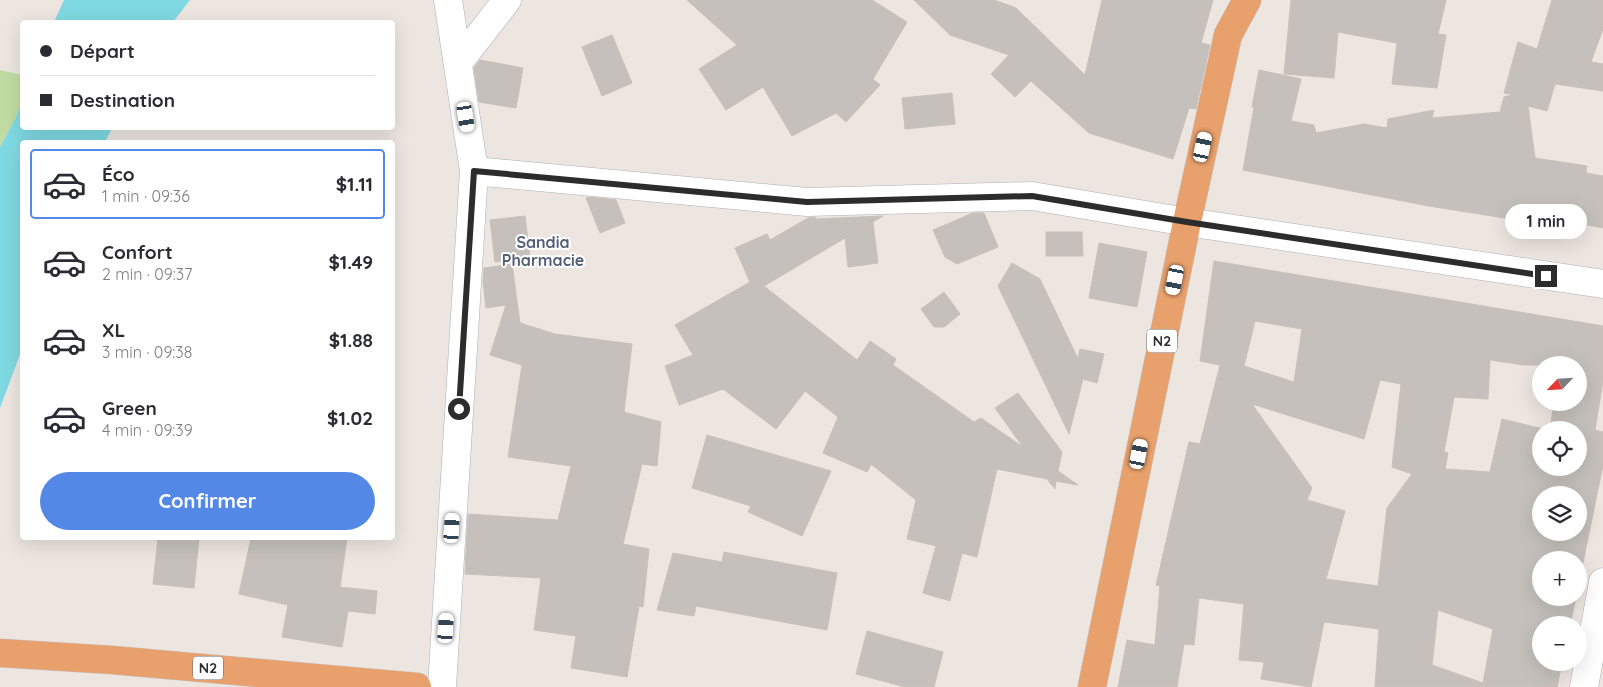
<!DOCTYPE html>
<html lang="fr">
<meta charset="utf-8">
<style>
:root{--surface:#fff;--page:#f2f2f3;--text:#2b2b33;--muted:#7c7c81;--line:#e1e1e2;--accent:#5388e7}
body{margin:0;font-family:Quicksand,sans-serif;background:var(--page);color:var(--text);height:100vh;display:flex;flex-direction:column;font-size:19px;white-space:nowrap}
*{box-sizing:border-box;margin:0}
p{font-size:16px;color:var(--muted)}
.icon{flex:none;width:28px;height:28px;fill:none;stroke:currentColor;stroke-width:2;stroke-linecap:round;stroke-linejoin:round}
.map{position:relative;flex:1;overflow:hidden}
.details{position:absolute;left:20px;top:140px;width:375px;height:400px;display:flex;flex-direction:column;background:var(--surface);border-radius:5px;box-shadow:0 5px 20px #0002}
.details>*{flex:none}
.top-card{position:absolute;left:20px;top:20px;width:375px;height:110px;border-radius:5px;box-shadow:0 5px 20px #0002;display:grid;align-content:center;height:110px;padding:0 20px;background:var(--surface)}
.needle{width:32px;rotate:245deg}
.tools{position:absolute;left:1532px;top:356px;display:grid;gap:10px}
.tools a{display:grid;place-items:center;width:55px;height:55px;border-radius:50%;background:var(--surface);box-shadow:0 5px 20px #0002;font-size:25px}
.end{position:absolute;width:22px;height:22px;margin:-11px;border:6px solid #2c2c2c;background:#fff;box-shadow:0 0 0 2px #fff}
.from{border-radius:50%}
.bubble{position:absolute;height:35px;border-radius:18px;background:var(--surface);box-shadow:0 5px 20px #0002;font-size:16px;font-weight:700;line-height:35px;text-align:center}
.car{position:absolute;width:15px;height:30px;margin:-15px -8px;border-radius:6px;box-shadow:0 0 4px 1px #0007;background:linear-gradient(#fff 24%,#345 0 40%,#fff 0 76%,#345 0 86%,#fff 0)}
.top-card b{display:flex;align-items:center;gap:18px;height:48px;font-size:19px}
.top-card b+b{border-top:1px solid var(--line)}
.top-card i{width:12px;height:12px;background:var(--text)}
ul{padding:9px 0 0;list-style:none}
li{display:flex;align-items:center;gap:15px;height:70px;margin:0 10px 8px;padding:0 10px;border:2px solid transparent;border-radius:5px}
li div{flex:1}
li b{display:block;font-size:19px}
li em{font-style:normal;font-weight:700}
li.current{border-color:var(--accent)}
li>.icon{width:45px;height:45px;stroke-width:1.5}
.button{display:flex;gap:10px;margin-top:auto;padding:10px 20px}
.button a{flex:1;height:58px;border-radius:30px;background:var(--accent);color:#fff;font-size:20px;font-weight:700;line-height:58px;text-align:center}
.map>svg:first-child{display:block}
.green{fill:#c1dca3}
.water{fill:#7fd9e2}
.building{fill:#c5c0bb;stroke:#c8c0ba;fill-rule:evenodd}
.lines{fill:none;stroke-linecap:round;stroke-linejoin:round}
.minor-casing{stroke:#adb0b7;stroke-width:29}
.trunk-casing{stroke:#c4c4c4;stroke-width:29}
.minor{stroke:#fff;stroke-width:28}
.trunk{stroke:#e8a06c;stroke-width:28}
.route{stroke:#2c2c2c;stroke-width:6}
.labels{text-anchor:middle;stroke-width:4;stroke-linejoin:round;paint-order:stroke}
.shield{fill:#fff;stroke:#6b6b6b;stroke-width:1}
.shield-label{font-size:14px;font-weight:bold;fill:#2c2c2c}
.neighbourhood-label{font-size:16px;font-weight:bold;fill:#515f78;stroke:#fff}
</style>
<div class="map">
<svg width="1603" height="687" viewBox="0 0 1603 687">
<rect width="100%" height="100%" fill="#ece5e0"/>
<path class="green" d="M0 70 22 75V100L16 117 0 147Z"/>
<path class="water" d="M64 0H190L173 22H54Z
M22 100V128H112L105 142H22V349L0 408V147L16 117Z"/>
<path class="building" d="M687 0H872L907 22 873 79 880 85 846 122 836 113 792 136 763 87 726 110 699 69 737 45Z
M914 0H994L1016 8 1085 75 1102 0H1213L1201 43 1210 45 1196 109 1189 108 1173 159 1089 133 1031 81 1015 97 991 74 1009 55 950 35Z
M1291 0H1446L1438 34 1446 35 1437 88 1392 84 1397 43 1338 32 1334 78 1284 74Z
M1552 0H1603V29L1591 62 1603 64V91L1555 84 1547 111 1528 106 1535 158 1587 166 1586 173 1603 176V228L1578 223V227L1556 223 1554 235 1516 229 1517 220 1429 206 1243 170 1254 107H1252L1259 70 1301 79 1291 121 1314 125 1316 133 1364 124 1387 128 1388 119 1434 110 1432 118 1500 112 1504 97 1511 95V94L1504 93 1518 42 1537 49Z
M612 35 632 83 602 96 582 47Z
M480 60 523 68 516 108 479 102 474 68Z
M952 93 955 124 905 129 902 98Z
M588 197 616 200 625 223 600 233 586 198Z
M973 213H984L998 247 957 264 945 257 933 230Z
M525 216 530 258 495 262 490 220Z
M883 216 873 222 878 263 848 267 845 238 764 286 857 360 870 341 896 359 893 365 974 422 981 418 1023 447 995 408 1018 393 1062 452 1058 471 1078 485 1056 481 1055 489 1047 479 997 469 977 557 962 553 950 601 923 593 936 546 907 539 916 500 871 464 867 472 823 453 838 417 805 391 776 429 723 389 679 405 665 366 693 355 675 325 750 282 735 248 767 234 770 240 808 218 815 217 816 219Z
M1046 232H1082L1083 256H1046Z
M1099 243 1147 252 1137 307 1089 298Z
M1214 261 1603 326V381L1595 430 1603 432V465L1579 582V560H1541V598H1576L1570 625H1541V662H1562L1557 687H1375L1379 629 1324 622 1311 687 1261 679 1264 662 1239 660 1244 604 1199 598 1194 645 1184 644 1177 687H1118L1127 640 1155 645 1160 586 1156 585 1189 442 1200 444 1220 365 1200 361ZM1255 321 1302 329 1294 382 1244 366ZM1490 360 1524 365H1579V402H1554L1550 430H1579V468H1541V430H1547L1502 419 1490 472 1445 469 1448 453 1444 452 1454 397 1488 399ZM1380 380 1401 384 1392 467 1412 474 1387 508 1378 586 1326 579 1345 511 1307 500 1312 488 1252 404 1364 439ZM1541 495H1579V532H1541ZM1438 610 1493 629 1483 683 1432 665Z
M1012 263 1040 279 1078 359 1080 349 1104 354 1097 383 1083 379 1069 434 998 286Z
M512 264 520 323 555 334 632 344 624 412 661 422 657 466 642 464 623 544 649 549 643 607 639 606 627 677 571 668 576 636 534 630 541 578 465 574 468 514 558 520 571 466 508 457 522 365 490 355 506 305 486 308 483 280 484 268Z
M944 292 960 314 944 327H934L921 309Z
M707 435 831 471 802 536 748 512 751 506 692 488Z
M158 538H199L194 588 153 584Z
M251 538H347L340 587 377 591 375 614 348 611 342 647 282 637 288 605 239 594Z
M724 552 837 573 827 630 696 606 694 616 657 610 673 553 722 562Z
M867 631 943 652 934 687H905L856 674Z"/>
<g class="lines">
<defs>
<path id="minor" d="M458 63 507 0
M474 171 807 202 1032 196 1187 222 1603 284
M442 687 474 171 448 0
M1584 687 1603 582"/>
<path id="trunk" d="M0 653 112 660 417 687
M1092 687 1187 222 1228 35 1247 0"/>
</defs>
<use href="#minor" class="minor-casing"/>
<use href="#trunk" class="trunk-casing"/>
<use href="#minor" class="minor"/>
<use href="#trunk" class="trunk"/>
</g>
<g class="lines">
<path class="route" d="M459 409 474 171 807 202 1032 196 1187 222 1546 276"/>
</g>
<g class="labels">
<g class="shield">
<rect x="1147" y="329.5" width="30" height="23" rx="4"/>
<rect x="193" y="656.5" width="30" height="23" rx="4"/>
</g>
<g class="shield-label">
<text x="1162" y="346">N2</text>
<text x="208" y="673">N2</text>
</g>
<g class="neighbourhood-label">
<text x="543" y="248">Sandia<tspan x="543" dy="18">Pharmacie</tspan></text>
</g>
</g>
</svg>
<div class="tools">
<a><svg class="needle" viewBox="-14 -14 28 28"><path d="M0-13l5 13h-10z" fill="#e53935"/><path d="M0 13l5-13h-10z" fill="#7c7c81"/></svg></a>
<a><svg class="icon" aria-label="locate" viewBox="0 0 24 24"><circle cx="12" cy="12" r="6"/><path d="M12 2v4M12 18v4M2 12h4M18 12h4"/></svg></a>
<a><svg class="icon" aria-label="layers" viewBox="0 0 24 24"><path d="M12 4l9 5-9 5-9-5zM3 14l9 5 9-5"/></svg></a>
<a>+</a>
<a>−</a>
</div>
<i class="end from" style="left:459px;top:409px"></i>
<i class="end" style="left:1546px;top:276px"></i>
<div class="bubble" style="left:1505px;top:204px;width:82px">1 min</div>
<i class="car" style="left:466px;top:117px;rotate:171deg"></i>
<i class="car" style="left:1203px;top:147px;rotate:12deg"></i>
<i class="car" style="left:1175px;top:280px;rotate:191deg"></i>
<i class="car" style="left:1139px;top:454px;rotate:11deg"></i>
<i class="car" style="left:452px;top:528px;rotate:4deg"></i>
<i class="car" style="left:446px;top:628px;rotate:4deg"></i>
<div class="top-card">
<b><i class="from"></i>Départ</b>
<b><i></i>Destination</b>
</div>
<section class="details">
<ul>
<li class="current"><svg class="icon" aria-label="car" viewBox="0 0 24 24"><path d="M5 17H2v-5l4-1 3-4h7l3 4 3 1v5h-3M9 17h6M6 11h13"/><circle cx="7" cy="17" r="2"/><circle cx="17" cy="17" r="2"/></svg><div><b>Éco</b><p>1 min · 09:36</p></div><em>$1.11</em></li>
<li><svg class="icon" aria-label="car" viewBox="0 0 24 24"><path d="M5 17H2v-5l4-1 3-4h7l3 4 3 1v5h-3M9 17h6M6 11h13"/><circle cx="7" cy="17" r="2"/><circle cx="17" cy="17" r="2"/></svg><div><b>Confort</b><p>2 min · 09:37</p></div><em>$1.49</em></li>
<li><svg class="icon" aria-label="car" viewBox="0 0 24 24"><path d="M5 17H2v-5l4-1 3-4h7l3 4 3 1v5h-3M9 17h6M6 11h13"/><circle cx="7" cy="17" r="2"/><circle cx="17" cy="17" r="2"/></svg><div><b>XL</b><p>3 min · 09:38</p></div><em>$1.88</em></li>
<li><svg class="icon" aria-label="car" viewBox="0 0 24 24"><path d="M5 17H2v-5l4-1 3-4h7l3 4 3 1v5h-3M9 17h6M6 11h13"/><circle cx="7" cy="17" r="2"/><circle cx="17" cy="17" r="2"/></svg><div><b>Green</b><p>4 min · 09:39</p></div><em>$1.02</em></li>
</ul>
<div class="button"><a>Confirmer</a></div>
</section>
</div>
